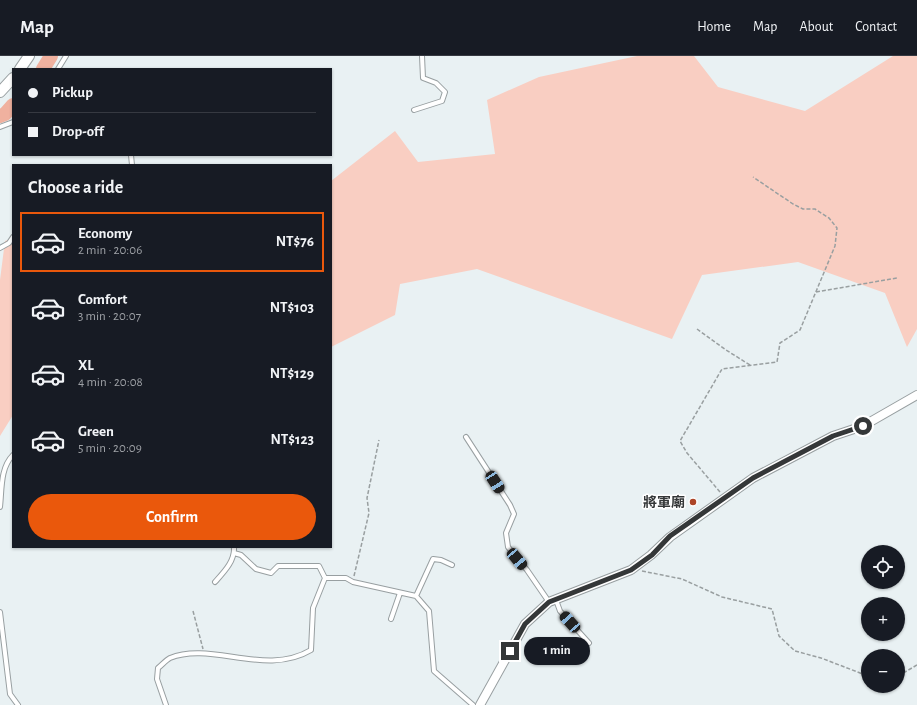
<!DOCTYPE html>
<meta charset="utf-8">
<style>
:root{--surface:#171b24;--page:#20242c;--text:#f1f3f6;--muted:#9ea1a6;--line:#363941;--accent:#ea580c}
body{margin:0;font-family:"Alegreya Sans","Noto Sans TC",sans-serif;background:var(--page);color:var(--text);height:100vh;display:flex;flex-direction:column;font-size:15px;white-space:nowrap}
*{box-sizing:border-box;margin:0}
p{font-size:13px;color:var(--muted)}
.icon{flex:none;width:22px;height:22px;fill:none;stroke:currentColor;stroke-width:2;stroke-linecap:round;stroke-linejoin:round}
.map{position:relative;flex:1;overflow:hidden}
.panel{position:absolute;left:12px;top:108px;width:320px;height:384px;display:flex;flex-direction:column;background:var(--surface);border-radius:0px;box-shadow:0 1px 3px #0004}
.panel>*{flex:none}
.hud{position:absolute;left:12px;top:12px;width:320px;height:88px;border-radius:0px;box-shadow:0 1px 3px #0004;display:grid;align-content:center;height:88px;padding:0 16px;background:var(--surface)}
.tools{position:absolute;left:861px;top:489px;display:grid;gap:8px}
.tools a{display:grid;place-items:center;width:44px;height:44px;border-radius:50%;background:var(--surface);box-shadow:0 1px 3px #0004;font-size:20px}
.end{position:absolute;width:18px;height:18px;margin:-9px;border:5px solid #343738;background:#fff;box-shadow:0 0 0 2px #fff}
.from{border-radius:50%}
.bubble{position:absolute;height:28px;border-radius:14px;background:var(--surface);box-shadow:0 1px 3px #0004;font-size:13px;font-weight:600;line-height:28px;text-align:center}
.car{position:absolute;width:12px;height:24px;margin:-12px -6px;border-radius:5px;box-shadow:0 0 3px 1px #0007;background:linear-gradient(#222 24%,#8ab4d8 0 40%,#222 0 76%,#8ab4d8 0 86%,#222 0)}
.hud b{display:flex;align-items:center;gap:14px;height:38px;font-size:15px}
.hud b+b{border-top:1px solid var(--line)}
.hud i{width:10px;height:10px;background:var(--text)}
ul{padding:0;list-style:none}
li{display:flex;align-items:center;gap:12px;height:60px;margin:0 8px 6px;padding:0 8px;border:2px solid transparent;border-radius:0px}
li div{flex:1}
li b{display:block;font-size:15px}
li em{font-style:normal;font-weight:600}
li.current{border-color:var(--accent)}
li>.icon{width:36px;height:36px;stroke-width:1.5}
h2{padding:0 16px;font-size:18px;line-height:48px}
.cta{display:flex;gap:8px;margin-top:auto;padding:8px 16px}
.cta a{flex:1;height:46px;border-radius:24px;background:var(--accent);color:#fff;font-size:16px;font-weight:600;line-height:46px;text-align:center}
header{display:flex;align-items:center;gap:24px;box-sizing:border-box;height:56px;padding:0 20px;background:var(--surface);border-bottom:1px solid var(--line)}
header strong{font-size:19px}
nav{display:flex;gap:22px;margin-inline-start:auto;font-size:14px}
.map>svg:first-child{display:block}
.green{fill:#f9cec2}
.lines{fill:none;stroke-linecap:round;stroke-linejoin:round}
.river{stroke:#f0b19f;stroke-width:14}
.service-casing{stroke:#989fa1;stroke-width:6}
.minor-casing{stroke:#989fa1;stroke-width:10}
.tertiary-casing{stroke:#989fa1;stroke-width:12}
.path{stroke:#999fa0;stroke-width:1.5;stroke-dasharray:4 2;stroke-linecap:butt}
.service{stroke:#fff;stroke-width:4}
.minor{stroke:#fff;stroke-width:8}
.tertiary{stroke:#fff;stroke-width:10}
.route{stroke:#343738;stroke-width:5}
.poi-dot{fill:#ac4426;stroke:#fff;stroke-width:1.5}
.labels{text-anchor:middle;stroke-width:3;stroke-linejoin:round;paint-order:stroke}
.poi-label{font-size:14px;font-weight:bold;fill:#343738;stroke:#fff;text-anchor:end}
</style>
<header>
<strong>Map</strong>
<nav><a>Home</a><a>Map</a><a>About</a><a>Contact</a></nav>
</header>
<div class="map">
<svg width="917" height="649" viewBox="0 0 917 649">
<rect width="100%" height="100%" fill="#e9f1f3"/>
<path class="green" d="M637 0H694L718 31 805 55 893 0H917V273L907 291 885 237 798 206 702 219 672 283 477 213 400 228 395 259 331 291V125L395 75 418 106 495 98 487 44 539 21Z
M13 182V359L0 380V224L5 185Z"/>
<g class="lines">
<path class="river" d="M43 13 51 0
M0 60 5 58 13 49"/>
<defs>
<path id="service" d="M58 13 66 0
M414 54 442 45 445 36 436 27 423 22 422 0
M0 71 13 66
M131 99 132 109
M0 192 9 187 13 181
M466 381 510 449 514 458 506 477 508 491 527 514 549 546
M0 451C2 434 0 412 13 399
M234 497 241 499 256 513 271 517 278 510H319L325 522
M215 526C224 516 235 505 234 491
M416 540 433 503 441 504 452 509
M556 544 560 555 589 587
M0 556 10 638 18 649
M391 563 400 537
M166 649 157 623 158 612C162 609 166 604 170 602 211 585 266 621 311 594L313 552 325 522H346L353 526 416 540 429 555 434 615 473 649"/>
<path id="minor" d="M480 649 525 568 549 546 631 514 651 499 670 481 753 422 833 380 863 370 917 339"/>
<path id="tertiary" d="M20 13 29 0
M0 36 13 22"/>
</defs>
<use href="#service" class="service-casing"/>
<use href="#minor" class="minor-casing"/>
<use href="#tertiary" class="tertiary-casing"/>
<path class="path" d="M816 236 897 222
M697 273 726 294 750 309
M720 436 687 397 680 385 722 313 777 306 780 287 800 274 835 190 837 172 829 162 815 153H803L793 148 753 121
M642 515 682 523 722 541 772 553 779 580 795 595 821 602 868 620
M354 520 369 457 367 442 379 384
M193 555 203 593
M898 620 917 609"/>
<use href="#service" class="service"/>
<use href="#minor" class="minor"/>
<use href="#tertiary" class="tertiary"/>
</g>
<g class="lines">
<path class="route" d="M510 595 525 568 549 546 631 514 652 499 670 480 753 422 833 380 863 370"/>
</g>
<circle class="poi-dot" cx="693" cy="446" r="4"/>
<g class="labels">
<g class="poi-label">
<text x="685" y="451">將軍廟</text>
</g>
</g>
</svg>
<div class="tools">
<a><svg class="icon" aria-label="locate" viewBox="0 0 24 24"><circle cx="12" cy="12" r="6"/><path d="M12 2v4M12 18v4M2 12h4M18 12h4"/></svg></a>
<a>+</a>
<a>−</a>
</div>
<i class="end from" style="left:863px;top:370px"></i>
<i class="end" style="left:510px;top:595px"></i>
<div class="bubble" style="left:524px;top:581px;width:66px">1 min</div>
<i class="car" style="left:495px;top:426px;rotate:147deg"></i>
<i class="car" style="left:517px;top:503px;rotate:140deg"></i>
<i class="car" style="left:570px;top:566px;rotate:318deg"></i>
<div class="hud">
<b><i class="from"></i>Pickup</b>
<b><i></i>Drop-off</b>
</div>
<section class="panel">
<h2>Choose a ride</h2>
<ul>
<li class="current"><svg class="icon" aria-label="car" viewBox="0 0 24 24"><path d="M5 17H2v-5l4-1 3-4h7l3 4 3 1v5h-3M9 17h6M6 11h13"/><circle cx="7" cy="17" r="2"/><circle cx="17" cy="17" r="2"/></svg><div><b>Economy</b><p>2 min · 20:06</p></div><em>NT$76</em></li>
<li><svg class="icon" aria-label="car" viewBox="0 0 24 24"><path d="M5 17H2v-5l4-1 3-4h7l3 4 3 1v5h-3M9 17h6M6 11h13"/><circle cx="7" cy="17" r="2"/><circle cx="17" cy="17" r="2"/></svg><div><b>Comfort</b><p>3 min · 20:07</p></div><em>NT$103</em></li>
<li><svg class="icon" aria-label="car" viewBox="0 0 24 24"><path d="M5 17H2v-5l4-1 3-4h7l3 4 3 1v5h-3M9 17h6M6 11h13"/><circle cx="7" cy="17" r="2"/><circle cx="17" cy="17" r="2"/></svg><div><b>XL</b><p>4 min · 20:08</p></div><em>NT$129</em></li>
<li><svg class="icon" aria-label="car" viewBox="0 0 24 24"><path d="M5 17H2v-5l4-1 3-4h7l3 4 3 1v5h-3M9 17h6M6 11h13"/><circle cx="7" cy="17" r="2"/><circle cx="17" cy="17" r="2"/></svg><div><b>Green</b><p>5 min · 20:09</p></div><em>NT$123</em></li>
</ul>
<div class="cta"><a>Confirm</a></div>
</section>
</div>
